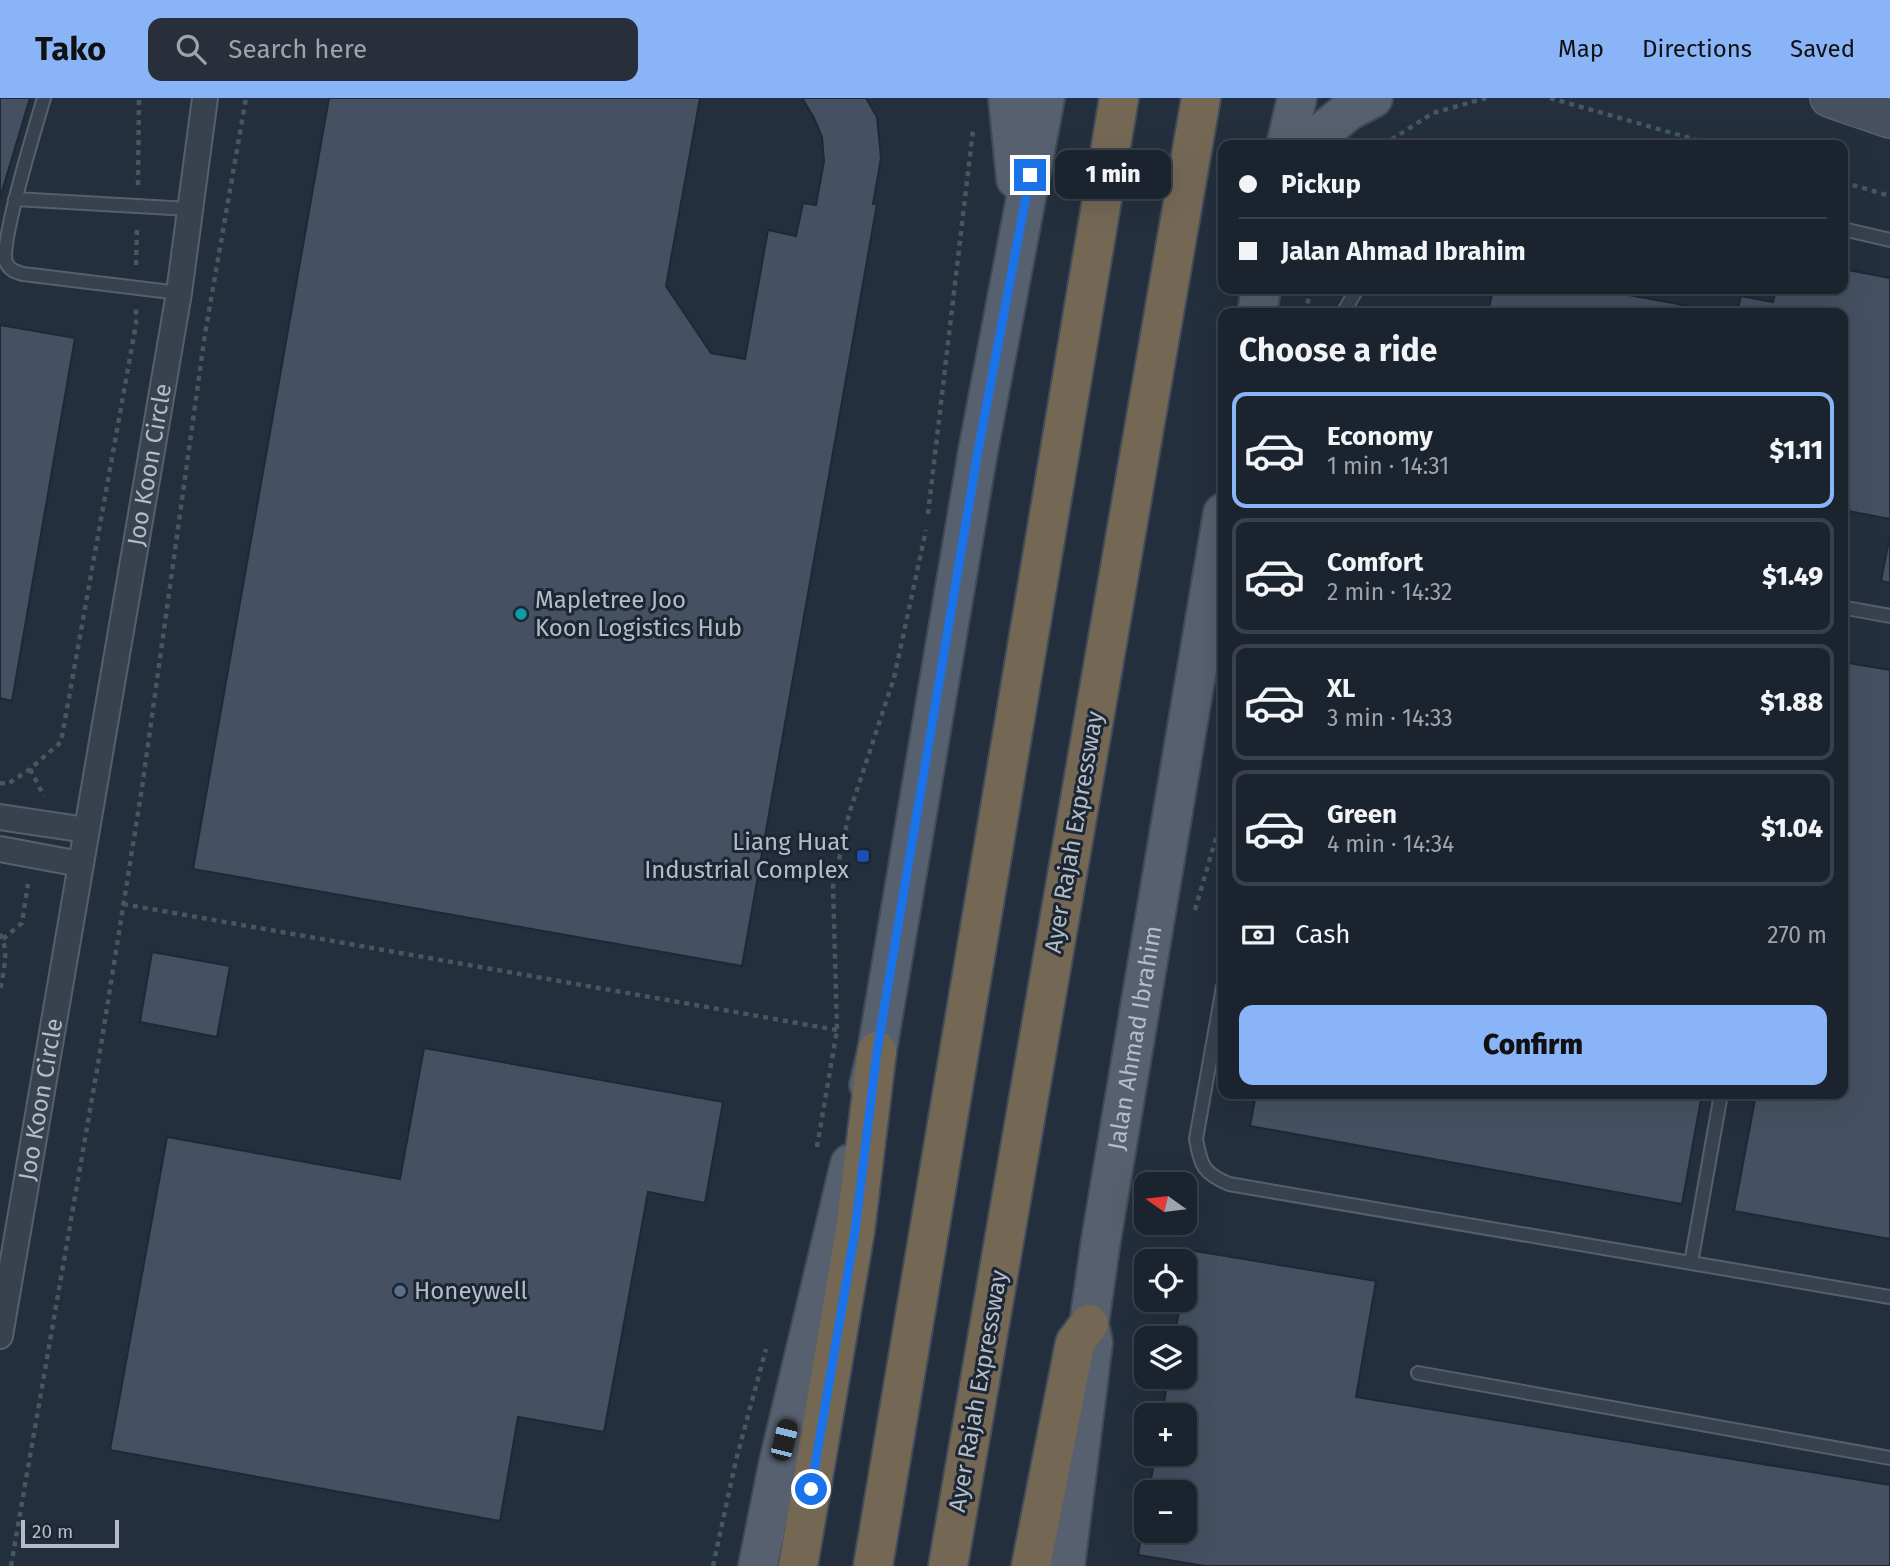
<!DOCTYPE html>
<meta charset="utf-8">
<style>
:root{--surface:#1b232e;--page:#282f3a;--text:#f1f3f6;--muted:#a0a4aa;--line:#39404a;--accent:#8ab4f8}
body{margin:0;font-family:"Fira Sans",sans-serif;background:var(--page);color:var(--text);height:100vh;display:flex;flex-direction:column;font-size:26px;white-space:nowrap}
*{box-sizing:border-box;margin:0}
p{font-size:23px;color:var(--muted)}
.icon{flex:none;width:38px;height:38px;fill:none;stroke:currentColor;stroke-width:2;stroke-linecap:round;stroke-linejoin:round}
.map{position:relative;flex:1;overflow:hidden}
.drawer{position:absolute;left:1218px;top:210px;width:630px;height:791px;display:flex;flex-direction:column;background:var(--surface);border-radius:14px;box-shadow:0 7px 28px #0002,0 0 0 2px var(--line)}
.drawer>*{flex:none}
.banner{position:absolute;left:1218px;top:42px;width:630px;height:154px;border-radius:14px;box-shadow:0 7px 28px #0002,0 0 0 2px var(--line);display:grid;align-content:center;height:154px;padding:0 21px;background:var(--surface)}
.needle{width:46px;rotate:284deg}
.controls{position:absolute;left:1134px;top:1074px;display:grid;gap:14px}
.controls a{display:grid;place-items:center;width:63px;height:63px;border-radius:14px;background:var(--surface);box-shadow:0 7px 28px #0002,0 0 0 2px var(--line);font-size:35px}
.scale{position:absolute;left:21px;bottom:18px;width:98px;box-sizing:border-box;padding-left:7px;border:4px solid #b4bcc9;border-top:0;font-size:19px;line-height:24px;white-space:nowrap;color:#b4bcc9;-webkit-text-stroke:5px #1d2633;paint-order:stroke}
.end{position:absolute;width:32px;height:32px;margin:-16px;border:9px solid #1a73e8;background:#fff;box-shadow:0 0 0 4px #fff}
.from{border-radius:50%}
.bubble{position:absolute;height:49px;border-radius:14px;background:var(--surface);box-shadow:0 7px 28px #0002,0 0 0 2px var(--line);font-size:23px;font-weight:800;line-height:49px;text-align:center}
.car{position:absolute;width:21px;height:42px;margin:-21px -10px;border-radius:9px;box-shadow:0 0 5px 2px #0007;background:linear-gradient(#222 24%,#8ab4d8 0 40%,#222 0 76%,#8ab4d8 0 86%,#222 0)}
.banner b{display:flex;align-items:center;gap:24px;height:66px;font-size:26px}
.banner b+b{border-top:2px solid var(--line)}
.banner i{width:18px;height:18px;background:var(--text)}
ul{padding:0;list-style:none}
li{display:flex;align-items:center;gap:21px;height:116px;margin:0 14px 10px;padding:0 7px;border:4px solid var(--line);border-radius:14px}
li div{flex:1}
li b{display:block;font-size:26px}
li em{font-style:normal;font-weight:800}
li.selected{border-color:var(--accent)}
li>.icon{width:63px;height:63px;stroke-width:1.5}
h2{padding:0 21px;font-size:32px;line-height:84px}
.pay{display:flex;align-items:center;gap:18px;height:77px;padding:0 21px;font-size:26px}
.pay p{margin-inline-start:auto}
.action{display:flex;gap:14px;margin-top:auto;padding:14px 21px}
.action a{flex:1;height:80px;border-radius:14px;background:var(--accent);color:#111;font-size:28px;font-weight:800;line-height:80px;text-align:center}
header{display:flex;align-items:center;gap:42px;box-sizing:border-box;height:98px;padding:0 35px;background:var(--accent);color:#111}
header strong{font-size:33px}
nav{display:flex;gap:38px;margin-inline-start:auto;font-size:24px}
.search{width:490px;height:63px;background:var(--page);display:flex;align-items:center;gap:18px;box-sizing:border-box;padding:0 24px;border-radius:14px;color:var(--muted);font-size:26px}
.map>svg:first-child{display:block}
.building{fill:#455162;stroke:#1f2835;stroke-width:2}
.lines{fill:none;stroke-linecap:round;stroke-linejoin:round}
.lane-casing{stroke:#565f6c;stroke-width:16}
.street-casing{stroke:#565f6c;stroke-width:28}
.secondary-casing{stroke:#565f6c;stroke-width:40}
.primary-casing{stroke:#414a57;stroke-width:42}
.highway-casing{stroke:#434c59;stroke-width:42}
.path{stroke:#44595c;stroke-width:4.5;stroke-dasharray:5 5;stroke-linecap:butt}
.lane{stroke:#38414e;stroke-width:12}
.street{stroke:#38414e;stroke-width:24}
.secondary{stroke:#465061;stroke-width:37}
.primary{stroke:#56606e;stroke-width:38}
.highway{stroke:#746855;stroke-width:38}
.route{stroke:#1a73e8;stroke-width:9}
.culture-dot{fill:#0f9aa8;stroke:#1d2633;stroke-width:2.5}
.transit-dot{fill:#1a4fb4;stroke:#1d2633;stroke-width:2.5}
.service-dot{fill:#5c6f8a;stroke:#1d2633;stroke-width:2.5}
.labels{text-anchor:middle;stroke-width:6;stroke-linejoin:round;paint-order:stroke}
.street-label{font-size:24px;fill:#b4bcc9;stroke:#1d2633}
.poi-label{font-size:24px;fill:#b4bcc9;stroke:#1d2633;text-anchor:start}
</style>
<header>
<strong>Tako</strong>
<div class="search"><svg class="icon" aria-label="search" viewBox="0 0 24 24"><circle cx="10" cy="10" r="6"/><path d="M15 15l6 6"/></svg>Search here</div>
<nav><a>Map</a><a>Directions</a><a>Saved</a></nav>
</header>
<div class="map">
<svg width="1890" height="1468" viewBox="0 0 1890 1468">
<rect width="100%" height="100%" fill="#242f3e"/>
<path class="building" d="M0 0H30L0 100Z
M329 0H700L666 188 711 255 745 261 768 132 796 138 803 105 816 107 824 63 822 39 814 20 802 0H866L877 19 881 60 873 106H877L742 868 193 771Z
M1843 171 1890 180V421L1843 412V215H1737L1741 198 1773 204 1776 191H1843Z
M1493 191H1596L1727 215H1488Z
M1385 209 1420 215H1384Z
M0 227 75 240 12 603 0 600Z
M1890 437V485L1881 483Z
M1843 564 1890 572V1141L1734 1113 1756 996H1843Z
M152 854 230 868 217 939 140 924Z
M424 950 723 1004 705 1105 648 1094 604 1334 518 1319 500 1423 110 1352 167 1039 400 1081Z
M1256 996H1702L1682 1106 1250 1028Z
M1189 1152 1376 1183 1356 1299 1890 1387V1468H1205L1138 1457 1146 1410V1433H1185V1395H1149L1155 1356H1185V1318H1162L1168 1279H1185V1241H1174L1181 1202H1185V1179Z"/>
<g class="lines">
<defs>
<path id="lane" d="M44 0C36 27 0 144 6 164 9 172 16 174 23 176L179 195
M15 101 189 111
M1843 131 1890 142
M1343 215 1357 191
M1846 510 1890 518
M1223 889 1196 1041C1201 1068 1203 1075 1229 1086L1890 1199
M1691 1165 1721 996
M1418 1275 1890 1360"/>
<g id="street">
<path d="M0 719 86 732"/>
<path d="M0 751 80 766"/>
<path id="s1" d="M0 1238 179 195 205 0"/>
</g>
<path id="secondary" d="M1829 0 1890 21"/>
<g id="primary">
<path d="M1008 0 1016 81"/>
<path d="M1286 47 1297 0"/>
<path d="M1307 47 1348 13 1373 0"/>
<path d="M1257 215 1261 191"/>
<path d="M869 987 877 953 978 353 1045 0"/>
<path d="M758 1468 778 1368 850 1066"/>
<path id="s2" d="M1065 1468 1093 1244 1089 1226 1101 1142 1223 415"/>
</g>
<path id="highway" d="M798 1468 855 1133 877 953
M873 1468 1119 0
M948 1468 1201 0
M1031 1468 1075 1245 1089 1226"/>
</defs>
<use href="#lane" class="lane-casing"/>
<use href="#street" class="street-casing"/>
<use href="#secondary" class="secondary-casing"/>
<use href="#primary" class="primary-casing"/>
<use href="#highway" class="highway-casing"/>
<path class="path" d="M1550 0 1714 47
M1383 47 1433 15 1486 0
M1843 84 1890 98
M138 87 139 0
M136 167 137 130
M1304 215 1312 191
M928 416 973 32
M30 671 44 698
M0 685 8 686 30 671 61 644 136 226V211
M123 806 837 932
M1195 812 1223 716
M0 836C10 852 3 875 0 893
M3 841 22 825 28 786
M817 1049 837 932 833 789 849 716 894 580 926 432
M11 1468 98 966 142 690 205 236 246 0
M713 1468 736 1362 766 1251"/>
<use href="#lane" class="lane"/>
<use href="#street" class="street"/>
<use href="#secondary" class="secondary"/>
<use href="#primary" class="primary"/>
<use href="#highway" class="highway"/>
</g>
<g class="lines">
<path class="route" d="M811 1391 855 1133 877 953 978 353 1030 77"/>
</g>
<circle class="culture-dot" cx="521" cy="516" r="7"/>
<rect class="transit-dot" x="856" y="751" width="14" height="14" rx="3.5"/>
<circle class="service-dot" cx="400" cy="1193" r="7"/>
<g class="labels">
<g class="street-label">
<text dy="8" stroke="none"><textPath href="#s1" startOffset="884">Joo Koon Circle</textPath></text>
<text transform="translate(1074 734) rotate(-80)" y="8">Ayer Rajah Expressway</text>
<text dy="8" stroke="none"><textPath href="#s2" startOffset="534">Jalan Ahmad Ibrahim</textPath></text>
<text dy="8" stroke="none"><textPath href="#s1" startOffset="240">Joo Koon Circle</textPath></text>
<text transform="translate(978 1293) rotate(-80)" y="8">Ayer Rajah Expressway</text>
</g>
<g class="poi-label">
<text x="535" y="510">Mapletree Joo<tspan x="535" dy="28">Koon Logistics Hub</tspan></text>
<text x="849" y="752" text-anchor="end">Liang Huat<tspan x="849" dy="28">Industrial Complex</tspan></text>
<text x="414" y="1201">Honeywell</text>
</g>
</g>
</svg>
<div class="controls">
<a><svg class="needle" viewBox="-14 -14 28 28"><path d="M0-13l5 13h-10z" fill="#e53935"/><path d="M0 13l5-13h-10z" fill="#a0a4aa"/></svg></a>
<a><svg class="icon" aria-label="locate" viewBox="0 0 24 24"><circle cx="12" cy="12" r="6"/><path d="M12 2v4M12 18v4M2 12h4M18 12h4"/></svg></a>
<a><svg class="icon" aria-label="layers" viewBox="0 0 24 24"><path d="M12 4l9 5-9 5-9-5zM3 14l9 5 9-5"/></svg></a>
<a>+</a>
<a>−</a>
</div>
<div class="scale">20 m</div>
<i class="end from" style="left:811px;top:1391px"></i>
<i class="end" style="left:1030px;top:77px"></i>
<div class="bubble" style="left:1055px;top:52px;width:116px">1 min</div>
<i class="car" style="left:784px;top:1342px;rotate:14deg"></i>
<div class="banner">
<b><i class="from"></i>Pickup</b>
<b><i></i>Jalan Ahmad Ibrahim</b>
</div>
<section class="drawer">
<h2>Choose a ride</h2>
<ul>
<li class="selected"><svg class="icon" aria-label="car" viewBox="0 0 24 24"><path d="M5 17H2v-5l4-1 3-4h7l3 4 3 1v5h-3M9 17h6M6 11h13"/><circle cx="7" cy="17" r="2"/><circle cx="17" cy="17" r="2"/></svg><div><b>Economy</b><p>1 min · 14:31</p></div><em>$1.11</em></li>
<li><svg class="icon" aria-label="car" viewBox="0 0 24 24"><path d="M5 17H2v-5l4-1 3-4h7l3 4 3 1v5h-3M9 17h6M6 11h13"/><circle cx="7" cy="17" r="2"/><circle cx="17" cy="17" r="2"/></svg><div><b>Comfort</b><p>2 min · 14:32</p></div><em>$1.49</em></li>
<li><svg class="icon" aria-label="car" viewBox="0 0 24 24"><path d="M5 17H2v-5l4-1 3-4h7l3 4 3 1v5h-3M9 17h6M6 11h13"/><circle cx="7" cy="17" r="2"/><circle cx="17" cy="17" r="2"/></svg><div><b>XL</b><p>3 min · 14:33</p></div><em>$1.88</em></li>
<li><svg class="icon" aria-label="car" viewBox="0 0 24 24"><path d="M5 17H2v-5l4-1 3-4h7l3 4 3 1v5h-3M9 17h6M6 11h13"/><circle cx="7" cy="17" r="2"/><circle cx="17" cy="17" r="2"/></svg><div><b>Green</b><p>4 min · 14:34</p></div><em>$1.04</em></li>
</ul>
<div class="pay"><svg class="icon" aria-label="cash" viewBox="0 0 24 24"><path d="M3 7h18v10H3z"/><circle cx="12" cy="12" r="2"/></svg>Cash<p>270 m</p></div>
<div class="action"><a>Confirm</a></div>
</section>
</div>
